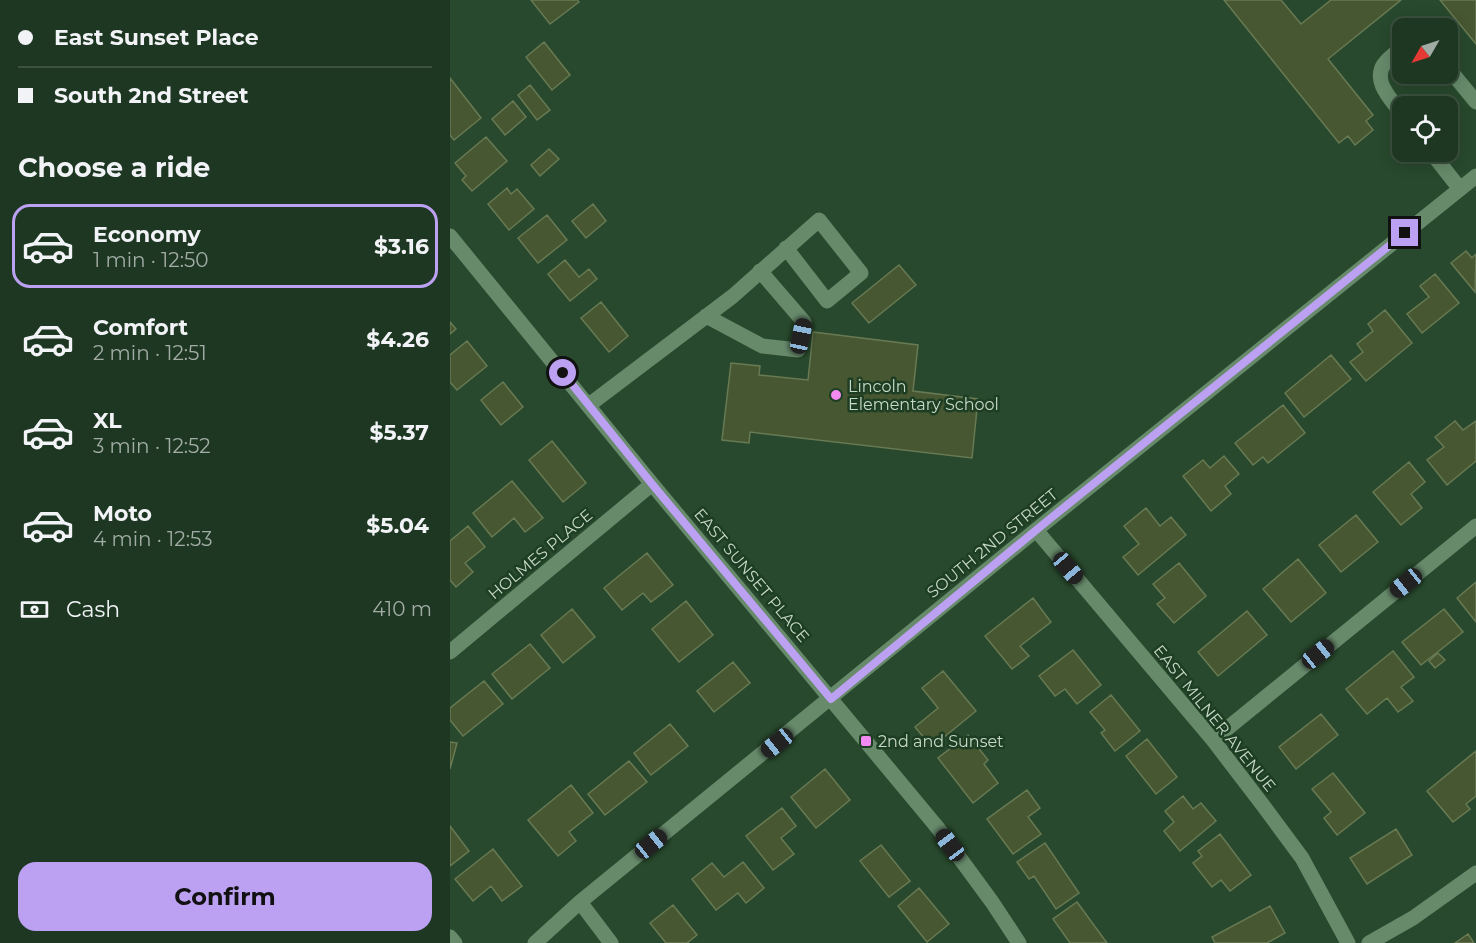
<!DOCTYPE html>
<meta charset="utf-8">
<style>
:root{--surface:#1e3722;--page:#263f2a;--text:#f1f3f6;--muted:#a1aca5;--line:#3c5140;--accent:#bca0f2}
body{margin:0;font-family:Montserrat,sans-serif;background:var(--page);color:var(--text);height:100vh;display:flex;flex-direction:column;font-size:22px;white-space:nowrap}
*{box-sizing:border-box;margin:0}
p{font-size:20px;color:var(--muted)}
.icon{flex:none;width:33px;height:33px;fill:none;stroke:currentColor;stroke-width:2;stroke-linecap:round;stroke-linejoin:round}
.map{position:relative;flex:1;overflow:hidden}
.details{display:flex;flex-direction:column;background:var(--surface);width:450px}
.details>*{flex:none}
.guide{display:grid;align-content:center;height:132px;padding:0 18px;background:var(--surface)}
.needle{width:39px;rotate:231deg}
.buttons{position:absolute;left:942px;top:18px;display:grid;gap:12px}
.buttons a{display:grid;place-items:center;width:66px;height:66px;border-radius:12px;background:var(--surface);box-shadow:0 3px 15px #0003,0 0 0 2px var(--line);font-size:30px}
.end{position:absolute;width:27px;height:27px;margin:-14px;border:8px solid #bca0f2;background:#111;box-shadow:0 0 0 3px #111}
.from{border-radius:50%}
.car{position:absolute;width:18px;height:36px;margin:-18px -9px;border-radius:8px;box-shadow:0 0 4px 2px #0007;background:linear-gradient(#222 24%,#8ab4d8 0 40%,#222 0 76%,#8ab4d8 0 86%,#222 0)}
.guide b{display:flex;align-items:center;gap:21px;height:57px;font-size:22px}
.guide b+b{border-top:2px solid var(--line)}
.guide i{width:15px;height:15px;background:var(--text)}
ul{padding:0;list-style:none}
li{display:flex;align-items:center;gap:18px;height:84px;margin:0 12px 9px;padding:0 6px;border:3px solid transparent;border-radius:18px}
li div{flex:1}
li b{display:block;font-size:22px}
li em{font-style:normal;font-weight:700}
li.current{border-color:var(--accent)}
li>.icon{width:54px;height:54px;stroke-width:1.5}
h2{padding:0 18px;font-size:27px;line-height:72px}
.pay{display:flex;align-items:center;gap:15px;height:66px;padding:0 18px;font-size:22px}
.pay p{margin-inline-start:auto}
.action{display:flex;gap:12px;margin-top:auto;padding:12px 18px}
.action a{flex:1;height:69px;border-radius:18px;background:var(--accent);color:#111;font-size:24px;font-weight:700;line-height:69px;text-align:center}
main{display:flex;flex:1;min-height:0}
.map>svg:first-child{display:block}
.building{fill:#475731;stroke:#687a53;stroke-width:1.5}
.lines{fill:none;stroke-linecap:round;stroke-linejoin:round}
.minor{stroke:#678a6b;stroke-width:15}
.route{stroke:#bca0f2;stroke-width:8}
.poi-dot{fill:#f38af1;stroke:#1e3e23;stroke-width:2}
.labels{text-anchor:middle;stroke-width:5;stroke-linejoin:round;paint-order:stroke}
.poi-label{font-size:16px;fill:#c7d9c8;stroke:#1e3e23;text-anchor:start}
.street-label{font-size:16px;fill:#c7d9c8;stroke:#1e3e23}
</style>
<main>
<section class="details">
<div class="guide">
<b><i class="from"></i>East Sunset Place</b>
<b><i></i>South 2nd Street</b>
</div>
<h2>Choose a ride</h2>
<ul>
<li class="current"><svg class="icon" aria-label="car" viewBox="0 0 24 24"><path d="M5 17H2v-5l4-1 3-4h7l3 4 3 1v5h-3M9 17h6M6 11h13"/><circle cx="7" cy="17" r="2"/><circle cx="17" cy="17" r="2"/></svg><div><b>Economy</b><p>1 min · 12:50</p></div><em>$3.16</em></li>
<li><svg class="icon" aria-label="car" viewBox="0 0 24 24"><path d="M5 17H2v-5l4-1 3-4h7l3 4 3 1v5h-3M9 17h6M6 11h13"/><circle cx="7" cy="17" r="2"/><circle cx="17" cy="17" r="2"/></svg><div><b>Comfort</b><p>2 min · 12:51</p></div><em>$4.26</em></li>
<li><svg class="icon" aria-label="car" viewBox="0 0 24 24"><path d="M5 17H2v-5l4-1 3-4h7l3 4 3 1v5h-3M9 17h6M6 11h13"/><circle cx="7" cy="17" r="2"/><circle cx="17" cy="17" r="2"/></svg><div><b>XL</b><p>3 min · 12:52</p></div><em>$5.37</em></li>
<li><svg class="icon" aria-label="car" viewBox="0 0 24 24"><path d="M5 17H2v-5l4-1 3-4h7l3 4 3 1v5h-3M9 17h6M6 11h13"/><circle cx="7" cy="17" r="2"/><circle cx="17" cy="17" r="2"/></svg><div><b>Moto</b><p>4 min · 12:53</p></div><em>$5.04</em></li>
</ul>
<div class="pay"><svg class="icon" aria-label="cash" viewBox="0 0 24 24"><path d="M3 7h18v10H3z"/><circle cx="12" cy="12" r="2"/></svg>Cash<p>410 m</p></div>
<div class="action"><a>Confirm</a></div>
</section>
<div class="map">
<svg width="1026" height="943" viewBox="0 0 1026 943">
<rect width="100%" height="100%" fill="#28492d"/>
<path class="building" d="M81 0H127L129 2 100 24Z
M774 0H831L851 24 881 0H951L878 59 923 115 916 121 923 130 905 145 898 136 889 143Z
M990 0H1026V44Z
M94 42 120 75 102 90 76 57Z
M0 78 31 118 4 140 0 135Z
M80 85 100 110 87 120 68 95Z
M63 101 76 117 55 135 42 119Z
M36 137 57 161 22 191 12 180 16 176 5 163Z
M99 149 109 159 90 176 81 165Z
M57 188 61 194 67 189 84 209 59 230 38 204Z
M143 204 156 221 136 238 122 221Z
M97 215 117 240 88 263 68 238Z
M1016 251 1022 258 1026 254 1025 292 1001 263Z
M115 260 129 277 139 269 147 279 120 301 98 274Z
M449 265 466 285 419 323 402 303Z
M985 274 1009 303 972 333 957 314 979 297 970 286Z
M151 302 178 336 159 352 131 318Z
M935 310 962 343 916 381 900 362 913 352 907 344 923 331 918 324Z
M0 322 6 329 0 334Z
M363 332 468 345 463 391 528 399 522 458 300 432 299 443 272 440 281 363 310 366 309 375 358 380Z
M17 341 37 366 7 390 0 382V355Z
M881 355 901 379 854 417 835 393Z
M53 382 73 407 51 425 31 400Z
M833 405 855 433 818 463 813 457 803 465 785 443Z
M1005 421 1013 430 1026 421V461L997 485 977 460 994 447 985 437Z
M102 441 136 483 113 502 79 460Z
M774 456 789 474 775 486 781 494 761 511 733 476 753 460 760 468Z
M959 462 975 482 961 494 972 508 951 525 923 492Z
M62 481 93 518 75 532 64 518 42 537 23 513Z
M696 508 710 526 721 517 736 535 688 575 673 557 689 544 674 526Z
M906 515 928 542 891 572 869 545Z
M18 526 35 547 15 563 23 572 6 587 0 580V541Z
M197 553 223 585 201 602 193 593 172 610 154 588Z
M848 559 876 593 841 622 813 589Z
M729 563 756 596 724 623 707 604 715 598 703 584Z
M1026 582V622L1007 598Z
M583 598 601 622 570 646 579 656 562 669 535 636Z
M236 601 263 635 229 662 202 629Z
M122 609 145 637 113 663 91 635Z
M994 609 1013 632 971 665 952 642Z
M797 611 817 635 768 676 748 652Z
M80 644 100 668 62 699 42 674Z
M623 650 651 685 627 704 615 689 605 696 589 676Z
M943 651 964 677 951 687 963 701 948 712 937 698 917 714 896 689Z
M988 653 995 660 985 668 979 661Z
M283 662 300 683 264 712 247 691Z
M493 671 526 711 482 747 465 727 488 708 472 688Z
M34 681 53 704 13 736 0 720V708Z
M661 695 690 731 665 751 651 733 655 730 640 712Z
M871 714 888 735 846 769 829 747Z
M220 724 238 746 201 775 184 753Z
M518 735 538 760 534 764 548 783 523 803 488 758Z
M697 739 727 777 706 794 676 756Z
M0 742 7 743 0 769Z
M1026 751V796L1016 804 1020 809 1003 822 977 791Z
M179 761 197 782 155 815 138 794Z
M375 769 400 800 366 828 341 797Z
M883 773 915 813 887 835 874 818 881 812 862 789Z
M121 785 143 813 119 832 126 841 108 856 78 820Z
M577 790 590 808 578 817 591 834 563 854 537 819Z
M733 796 743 809 751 803 766 821 730 851 714 831 724 822 715 811Z
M332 808 346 826 331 838 344 854 323 870 296 836Z
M0 826 19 851 0 866Z
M946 829 962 855 917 884 900 858Z
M770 834 801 875 780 891 771 880 762 887 743 863 752 856 748 851Z
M595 843 629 893 606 909 584 876 579 879 567 862Z
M431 845 460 881 439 897 410 861Z
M43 849 72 886 52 901 41 886 23 901 5 879Z
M293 862 314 888 296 903 288 893 266 910 242 879 262 863 274 877Z
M469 888 499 924 477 942 448 906Z
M627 902 657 943H620L603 919Z
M223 905 247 935 237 943H216L200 923Z
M820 906 835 933 817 943H765L762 937Z
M1018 934 1024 943H1005Z"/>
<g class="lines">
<path class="minor" d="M952 47C947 52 939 57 934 64 922 82 942 100 952 114
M998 68 1026 102
M981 152 1010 189
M0 236 202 484 487 827 542 902 569 943
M256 316 312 346 348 350 354 322 310 271
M139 405 283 296 369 220 411 273 377 301 336 248
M586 530 763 740 812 804 852 858 898 943
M0 652 202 484
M763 740 1026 526
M130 902 161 943
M0 937 5 943
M85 943 130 902 586 530 1026 176
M919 943 963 918 1026 873"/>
</g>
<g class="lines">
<path class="route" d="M113 373 202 484 381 699 596 522 955 233"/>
</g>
<g class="poi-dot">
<circle cx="386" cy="395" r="6"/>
<rect x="410" y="735" width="12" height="12" rx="3"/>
</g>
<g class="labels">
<g class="poi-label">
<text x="398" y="392">Lincoln<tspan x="398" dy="18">Elementary School</tspan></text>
<text x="428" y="747">2nd and Sunset</text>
</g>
<g class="street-label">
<text transform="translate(542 543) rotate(-39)" y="6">SOUTH 2ND STREET</text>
<text transform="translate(90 554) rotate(-40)" y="6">HOLMES PLACE</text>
<text transform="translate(302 575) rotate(50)" y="6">EAST SUNSET PLACE</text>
<text transform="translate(765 718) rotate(51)" y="6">EAST MILNER AVENUE</text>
</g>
</g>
</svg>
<div class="buttons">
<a><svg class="needle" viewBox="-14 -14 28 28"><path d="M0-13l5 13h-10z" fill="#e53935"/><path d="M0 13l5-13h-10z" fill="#a1aca5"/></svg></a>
<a><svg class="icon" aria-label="locate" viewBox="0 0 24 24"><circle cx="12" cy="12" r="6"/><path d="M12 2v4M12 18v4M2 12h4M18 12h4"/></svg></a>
</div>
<i class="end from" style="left:113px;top:373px"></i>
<i class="end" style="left:955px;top:233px"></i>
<i class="car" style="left:351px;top:336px;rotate:12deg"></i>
<i class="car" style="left:618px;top:568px;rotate:140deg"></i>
<i class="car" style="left:956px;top:583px;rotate:231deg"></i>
<i class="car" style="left:868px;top:654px;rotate:51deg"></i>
<i class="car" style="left:327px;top:743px;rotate:231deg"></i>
<i class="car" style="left:201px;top:844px;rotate:51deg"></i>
<i class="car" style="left:500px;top:845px;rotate:323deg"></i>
</div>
</main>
